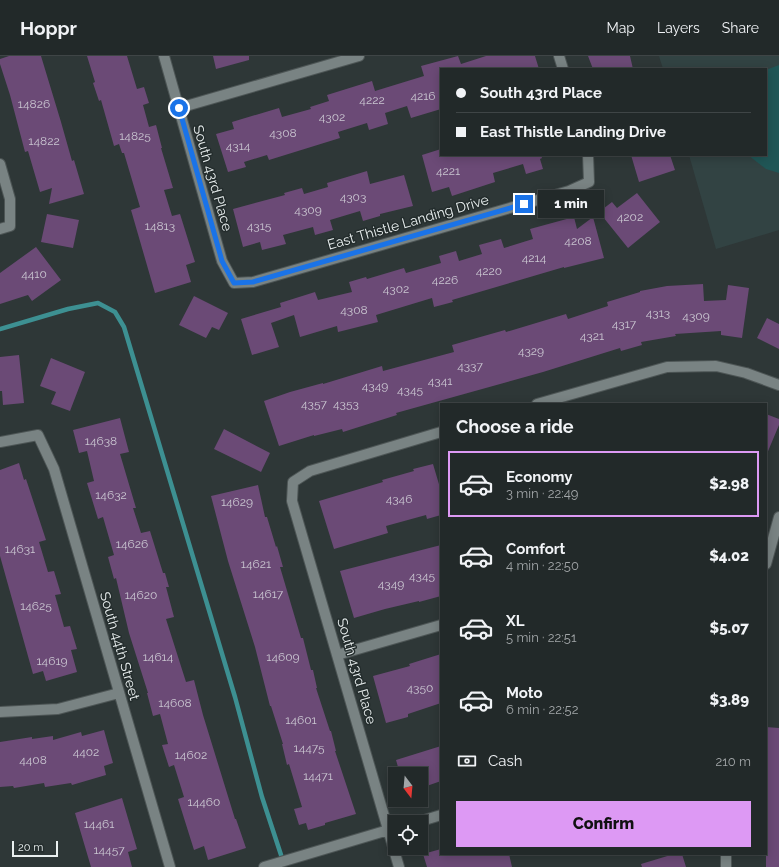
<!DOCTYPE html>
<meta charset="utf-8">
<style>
:root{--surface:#222929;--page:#2e3535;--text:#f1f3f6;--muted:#a2a6a8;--line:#3f4546;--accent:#dd99f4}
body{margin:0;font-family:Raleway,sans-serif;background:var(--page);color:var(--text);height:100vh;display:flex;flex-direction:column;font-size:15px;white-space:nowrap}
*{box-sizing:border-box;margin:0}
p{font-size:13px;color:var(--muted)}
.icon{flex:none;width:22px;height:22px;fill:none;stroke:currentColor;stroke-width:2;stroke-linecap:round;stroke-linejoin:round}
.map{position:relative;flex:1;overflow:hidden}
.panel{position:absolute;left:440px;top:347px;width:327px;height:452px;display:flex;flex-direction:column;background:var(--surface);border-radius:0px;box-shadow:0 2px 10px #0003,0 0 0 1px var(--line)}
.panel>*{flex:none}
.banner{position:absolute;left:440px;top:12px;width:327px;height:88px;border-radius:0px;box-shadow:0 2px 10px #0003,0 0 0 1px var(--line);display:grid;align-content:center;height:88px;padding:0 16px;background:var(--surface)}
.needle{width:26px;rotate:164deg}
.fabs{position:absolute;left:388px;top:711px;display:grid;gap:8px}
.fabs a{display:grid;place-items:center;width:40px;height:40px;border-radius:0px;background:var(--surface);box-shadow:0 2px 10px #0003,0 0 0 1px var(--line);font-size:20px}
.scale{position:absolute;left:12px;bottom:10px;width:46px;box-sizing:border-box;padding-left:4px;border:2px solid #e9efef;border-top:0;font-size:11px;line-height:14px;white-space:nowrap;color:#e9efef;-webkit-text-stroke:3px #242d2d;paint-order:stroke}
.end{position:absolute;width:18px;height:18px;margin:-9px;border:5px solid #1a73e8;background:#fff;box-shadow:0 0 0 2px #fff}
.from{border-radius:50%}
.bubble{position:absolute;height:28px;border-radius:0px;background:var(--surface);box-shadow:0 2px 10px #0003,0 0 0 1px var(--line);font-size:13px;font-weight:800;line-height:28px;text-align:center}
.banner b{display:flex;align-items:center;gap:14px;height:38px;font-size:15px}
.banner b+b{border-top:1px solid var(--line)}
.banner i{width:10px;height:10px;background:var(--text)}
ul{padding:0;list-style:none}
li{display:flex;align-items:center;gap:12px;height:66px;margin:0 8px 6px;padding:0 8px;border:2px solid transparent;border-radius:0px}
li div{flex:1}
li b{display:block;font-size:15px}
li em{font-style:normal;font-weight:800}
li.current{border-color:var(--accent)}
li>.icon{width:36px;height:36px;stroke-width:1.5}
h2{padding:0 16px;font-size:18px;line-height:48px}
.pay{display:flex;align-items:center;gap:10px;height:44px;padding:0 16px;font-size:15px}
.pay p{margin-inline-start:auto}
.primary-button{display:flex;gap:8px;margin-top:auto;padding:8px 16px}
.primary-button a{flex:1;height:46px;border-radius:0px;background:var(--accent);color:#111;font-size:16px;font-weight:800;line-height:46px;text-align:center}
header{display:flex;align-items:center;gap:24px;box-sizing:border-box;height:56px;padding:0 20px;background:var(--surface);border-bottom:1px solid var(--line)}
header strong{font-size:19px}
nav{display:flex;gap:22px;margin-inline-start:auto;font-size:14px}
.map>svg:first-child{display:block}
.built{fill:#324343}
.green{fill:#205656}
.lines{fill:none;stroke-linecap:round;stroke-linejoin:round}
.stream{stroke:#3d9092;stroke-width:4.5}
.building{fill:#6b4a76}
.minor-casing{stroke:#4d5555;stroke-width:12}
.minor{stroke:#798383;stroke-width:10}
.route{stroke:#1a73e8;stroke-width:5}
.labels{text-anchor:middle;stroke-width:3;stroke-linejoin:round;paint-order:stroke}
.number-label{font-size:12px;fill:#cac6d1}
.street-label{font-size:14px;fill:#e9efef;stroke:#242d2d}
</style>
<header>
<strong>Hoppr</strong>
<nav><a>Map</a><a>Layers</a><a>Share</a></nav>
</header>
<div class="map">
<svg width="779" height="811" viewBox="0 0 779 811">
<rect width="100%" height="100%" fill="#2e3737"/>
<path class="built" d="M659 0H779V174L716 193 689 99H766V13H663Z"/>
<path class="green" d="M779 9V117L766 113 748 99H766V14Z"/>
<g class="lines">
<path class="stream" d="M0 273 68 253 98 247 115 256 124 271 235 641 262 741 283 805"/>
</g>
<path class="building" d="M9 0H41L61 66 72 105 74 104 84 138 49 148 52 132 40 136 28 95 25 96 10 39 0 8V3Z
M87 0H127L137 33 144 31 149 47 143 49 149 71 156 69 162 92H161L173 132 164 134 172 160 180 158 195 206 186 209 191 226 155 237 131 154 140 151 124 97H122L119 88 114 90 101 44 99 45 93 27 95 26Z
M213 0H249V4L216 13Z
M458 0 461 8 486 0H535L539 13H441V53L411 62 407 50 385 57 388 68 369 74 367 67 338 76 340 82 269 104 267 99 244 106 246 111 228 116 216 78 234 73 232 66 279 52 282 61 311 53 310 51 329 45 327 39 372 25 375 35 424 20 421 10Z
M588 0H630L633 13H593Z
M441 93V99H541L542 102 540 103 543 113 526 118 523 108 493 117 495 126 452 140 449 131 432 136 422 99Z
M631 99H670L675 114 639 126Z
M367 115 370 128 404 119 413 150 380 158V160L363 165 360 155 330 164 333 174 315 179 313 171 283 179 286 188 262 194 260 186 243 191 233 153 285 139 284 137 302 132 304 138 328 131 327 127Z
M637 137 660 166 628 192 599 156 612 146 617 152Z
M47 158 79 164 73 192 41 186Z
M574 161 577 173 593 161 604 202 564 212V211L452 244 453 246 434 251 432 242 376 259 378 266 338 276 337 270 300 281 294 259 271 267 279 291 252 299 241 263 281 251 280 247 315 236 318 244 352 236 349 226 366 221 367 223 404 212 406 217 441 207 439 200 456 195 459 205 482 198 479 189 501 183 504 192 533 183 530 173Z
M36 191 61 224 32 245 28 239 0 248V217Z
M703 228 704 245 726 244 728 229 749 232 742 282 721 279V275L675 278 676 280 641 286 642 289 621 295 620 292 543 316 396 357 397 359 343 376 342 373 314 380V379L279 390 264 345 290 336 323 327V328L382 310 383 315 454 296 452 289 505 274 506 276 566 258 568 263 608 250 607 246 640 236V235L667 230Z
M194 240 228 257 219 274 212 271 206 282 179 269Z
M767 262 779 268V293L757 282Z
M19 299 24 347 3 349 2 335H0V301Z
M51 302 85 316 70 355 51 348 56 336 40 330Z
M766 358 779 363V369L766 400Z
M120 362 129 396 120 398 136 452H133L141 477 150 475 163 517H165L169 531H166L174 561 166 563 186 626 194 624 203 659 235 763H236L246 792 208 804 204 790 194 794 178 743 184 741 174 709 169 711 162 689 168 688 160 658 153 660 147 637H148L129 577 116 522 114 523 108 501 114 499 103 461 98 463 87 427 94 425 87 395 79 397 73 374Z
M224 373 270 397 261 416 214 393Z
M19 407 24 424 26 423 46 484 39 486 48 516 54 515 61 538 55 539 64 571 70 570 77 593 71 594 77 616 46 625 43 615 33 618 0 500V414Z
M433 408 441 435V459L427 463 426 459 386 470 388 477 334 493 319 445 383 426 382 424 414 415 413 413Z
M258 429 265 461H267L276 491 277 490 283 511H280L301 582H303L311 614H313L317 632H316L330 675H331L336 695H335L356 758 325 767V769L308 774 306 767 299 769 294 753 302 751 289 708 287 709 282 688H283L271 650H270L255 591 228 505 211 440Z
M441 489V540L419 546V545L385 553 354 562 340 515Z
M441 598V647L408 658V661L386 667 373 620 410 610 409 608Z
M766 671 779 672V811H766Z
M104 674 113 707 104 710 106 719 72 729 71 727 45 731 44 727 14 732 13 730 0 731V686L32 681V683L53 680V684L81 676 82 680Z
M441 690V725L421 732V718H400L396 704Z
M122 742 137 793 128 796 132 811H91L75 757Z
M441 793V798H509L512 811H427L423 798Z
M674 798H682L686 811H642L641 808Z"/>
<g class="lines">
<defs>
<path id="minor" d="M164 0 222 205 234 227 253 226 569 135 589 126 588 99
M559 0 563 13
M179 52 359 0
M0 108 10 143V170L0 173
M537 348 667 311 716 310 746 317 779 329
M0 386 38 379 54 413 170 811
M766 508 779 461
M337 599 441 569
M0 656 58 653 119 637
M418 766 441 759
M264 811 395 772
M399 811 292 445 293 426 310 415 441 376
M726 811V798"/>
</defs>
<use href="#minor" class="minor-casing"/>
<use href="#minor" class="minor"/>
</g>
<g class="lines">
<path class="route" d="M179 52 222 205 234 227 253 226 524 148"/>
</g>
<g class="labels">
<g class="number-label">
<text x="423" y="44">4216</text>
<text x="372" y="48">4222</text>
<text x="34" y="52">14826</text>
<text x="332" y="65">4302</text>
<text x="283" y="81">4308</text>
<text x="135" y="84">14825</text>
<text x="44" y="89">14822</text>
<text x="238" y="94">4314</text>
<text x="448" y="119">4221</text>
<text x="353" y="145">4303</text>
<text x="308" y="158">4309</text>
<text x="630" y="165">4202</text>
<text x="160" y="174">14813</text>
<text x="259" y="174">4315</text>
<text x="578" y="189">4208</text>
<text x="534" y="206">4214</text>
<text x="489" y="219">4220</text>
<text x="34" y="222">4410</text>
<text x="445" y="228">4226</text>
<text x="396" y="237">4302</text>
<text x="354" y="258">4308</text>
<text x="658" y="261">4313</text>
<text x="696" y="264">4309</text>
<text x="624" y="272">4317</text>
<text x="592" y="284">4321</text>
<text x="531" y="299">4329</text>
<text x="470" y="314">4337</text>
<text x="440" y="329">4341</text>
<text x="375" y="334">4349</text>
<text x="410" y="338">4345</text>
<text x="314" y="352">4357</text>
<text x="346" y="352">4353</text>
<text x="101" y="389">14638</text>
<text x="111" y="443">14632</text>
<text x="399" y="447">4346</text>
<text x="237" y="450">14629</text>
<text x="132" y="492">14626</text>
<text x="20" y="497">14631</text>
<text x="256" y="512">14621</text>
<text x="422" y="524">4345</text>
<text x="391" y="532">4349</text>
<text x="268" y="542">14617</text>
<text x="141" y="543">14620</text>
<text x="36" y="554">14625</text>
<text x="158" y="605">14614</text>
<text x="283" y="605">14609</text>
<text x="52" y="609">14619</text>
<text x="420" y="636">4350</text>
<text x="175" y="651">14608</text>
<text x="301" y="668">14601</text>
<text x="309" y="696">14475</text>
<text x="86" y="700">4402</text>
<text x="191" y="703">14602</text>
<text x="33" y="708">4408</text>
<text x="318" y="724">14471</text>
<text x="204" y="750">14460</text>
<text x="99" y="772">14461</text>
<text x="109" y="798">14457</text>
</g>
<g class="street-label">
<text transform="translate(213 122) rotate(74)" y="5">South 43rd Place</text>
<text transform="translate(408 166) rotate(-16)" y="5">East Thistle Landing Drive</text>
<text transform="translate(120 590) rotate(74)" y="5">South 44th Street</text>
<text transform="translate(357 615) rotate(74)" y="5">South 43rd Place</text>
</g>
</g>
</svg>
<div class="fabs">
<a><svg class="needle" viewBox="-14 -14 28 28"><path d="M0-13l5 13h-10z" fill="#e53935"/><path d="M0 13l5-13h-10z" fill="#a2a6a8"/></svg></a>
<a><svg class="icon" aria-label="locate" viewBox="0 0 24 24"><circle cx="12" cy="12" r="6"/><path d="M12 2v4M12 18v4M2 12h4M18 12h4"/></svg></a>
</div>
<div class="scale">20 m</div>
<i class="end from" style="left:179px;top:52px"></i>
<i class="end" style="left:524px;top:148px"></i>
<div class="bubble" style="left:538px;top:134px;width:66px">1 min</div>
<div class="banner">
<b><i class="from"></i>South 43rd Place</b>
<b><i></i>East Thistle Landing Drive</b>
</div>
<section class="panel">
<h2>Choose a ride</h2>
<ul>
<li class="current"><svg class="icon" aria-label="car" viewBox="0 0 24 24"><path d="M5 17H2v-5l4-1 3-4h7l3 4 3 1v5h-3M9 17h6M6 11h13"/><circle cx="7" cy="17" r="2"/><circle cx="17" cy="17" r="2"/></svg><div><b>Economy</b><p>3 min · 22:49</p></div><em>$2.98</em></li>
<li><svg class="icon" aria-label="car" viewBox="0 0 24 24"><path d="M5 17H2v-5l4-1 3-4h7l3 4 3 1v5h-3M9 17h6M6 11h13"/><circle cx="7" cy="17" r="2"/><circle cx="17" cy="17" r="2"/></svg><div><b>Comfort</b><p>4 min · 22:50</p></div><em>$4.02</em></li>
<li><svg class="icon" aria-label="car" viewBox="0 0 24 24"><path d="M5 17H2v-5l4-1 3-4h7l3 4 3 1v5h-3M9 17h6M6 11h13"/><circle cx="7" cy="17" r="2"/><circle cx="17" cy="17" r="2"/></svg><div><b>XL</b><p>5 min · 22:51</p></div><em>$5.07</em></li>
<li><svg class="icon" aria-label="car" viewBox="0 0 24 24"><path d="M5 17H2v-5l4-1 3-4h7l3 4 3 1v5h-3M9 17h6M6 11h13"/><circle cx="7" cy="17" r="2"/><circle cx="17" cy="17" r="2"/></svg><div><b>Moto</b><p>6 min · 22:52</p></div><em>$3.89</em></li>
</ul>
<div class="pay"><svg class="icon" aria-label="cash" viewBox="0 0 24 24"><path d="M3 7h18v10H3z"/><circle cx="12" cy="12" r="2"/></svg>Cash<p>210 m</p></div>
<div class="primary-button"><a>Confirm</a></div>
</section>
</div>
